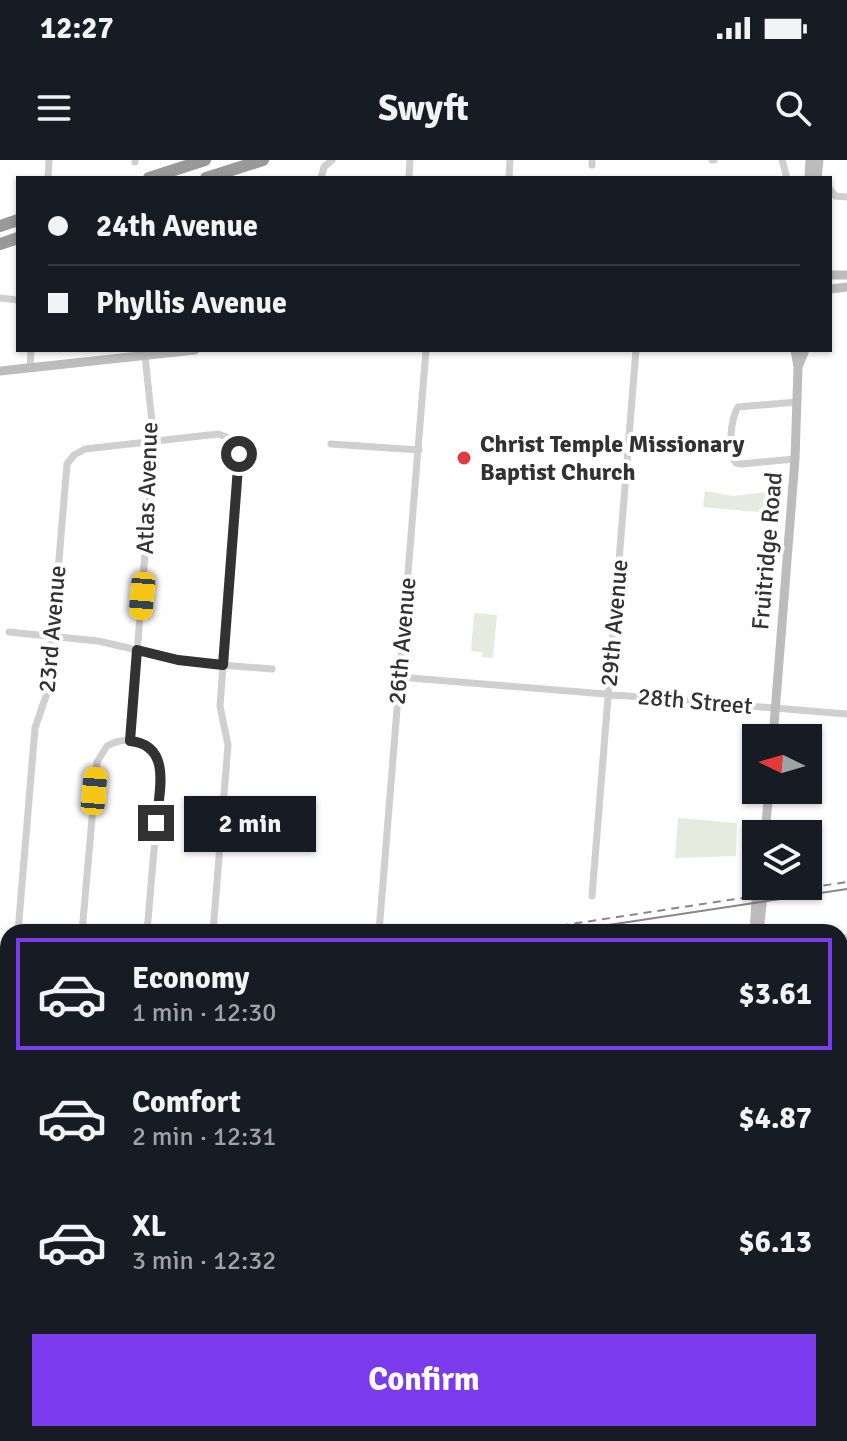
<!DOCTYPE html>
<meta charset="utf-8">
<style>
:root{--surface:#171b24;--page:#20242c;--text:#f1f3f6;--muted:#9ea1a6;--line:#363941;--accent:#7c3aed}
body{margin:0;font-family:Signika,sans-serif;background:var(--page);color:var(--text);height:100vh;display:flex;flex-direction:column;font-size:30px;white-space:nowrap}
*{box-sizing:border-box;margin:0}
p{font-size:26px;color:var(--muted)}
.icon{flex:none;width:44px;height:44px;fill:none;stroke:currentColor;stroke-width:2;stroke-linecap:round;stroke-linejoin:round}
.map{position:relative;flex:1;overflow:hidden}
.details{position:absolute;left:0px;top:764px;width:848px;height:518px;display:flex;flex-direction:column;background:var(--surface);border-radius:24px 24px 0 0;box-shadow:0 2px 6px #0004}
.details>*{flex:none}
.top-card{position:absolute;left:16px;top:16px;width:816px;height:176px;border-radius:0px;box-shadow:0 2px 6px #0004;display:grid;align-content:center;height:176px;padding:0 32px;background:var(--surface)}
.needle{width:52px;rotate:275deg}
.buttons{position:absolute;left:742px;top:564px;display:grid;gap:16px}
.buttons a{display:grid;place-items:center;width:80px;height:80px;border-radius:0px;background:var(--surface);box-shadow:0 2px 6px #0004;font-size:40px}
.end{position:absolute;width:36px;height:36px;margin:-18px;border:10px solid #323232;background:#fff;box-shadow:0 0 0 4px #fff}
.from{border-radius:50%}
.bubble{position:absolute;height:56px;border-radius:0px;background:var(--surface);box-shadow:0 2px 6px #0004;font-size:26px;font-weight:700;line-height:56px;text-align:center}
.car{position:absolute;width:24px;height:48px;margin:-24px -12px;border-radius:10px;box-shadow:0 0 6px 2px #0007;background:linear-gradient(#f5c518 24%,#345 0 40%,#f5c518 0 76%,#345 0 86%,#f5c518 0)}
.top-card b{display:flex;align-items:center;gap:28px;height:76px;font-size:30px}
.top-card b+b{border-top:2px solid var(--line)}
.top-card i{width:20px;height:20px;background:var(--text)}
ul{padding:14px 0 0;list-style:none}
li{display:flex;align-items:center;gap:24px;height:112px;margin:0 16px 12px;padding:0 16px;border:4px solid transparent;border-radius:0px}
li div{flex:1}
li b{display:block;font-size:30px}
li em{font-style:normal;font-weight:700}
li.active{border-color:var(--accent)}
li>.icon{width:72px;height:72px;stroke-width:1.5}
.primary-button{display:flex;gap:16px;margin-top:auto;padding:16px 32px}
.primary-button a{flex:1;height:92px;border-radius:0px;background:var(--accent);color:#fff;font-size:32px;font-weight:700;line-height:92px;text-align:center}
.status{display:flex;justify-content:space-between;align-items:center;height:56px;padding:0 40px;background:var(--surface);direction:ltr}
.status svg{height:22px;fill:currentColor}
header{display:flex;justify-content:space-between;align-items:center;height:104px;padding:0 32px;background:var(--surface);font-size:36px;font-weight:700}
.map>svg:first-child{display:block}
.green{fill:#e5ebde}
.lines{fill:none;stroke-linecap:round;stroke-linejoin:round}
.street{stroke:#cfcfcf;stroke-width:7}
.secondary{stroke:#bcbcbc;stroke-width:9}
.highway{stroke:#999;stroke-width:12}
.tram{stroke:#878787;stroke-width:2}
.rail{stroke:#878787;stroke-width:2;stroke-dasharray:8 6;stroke-linecap:butt}
.route{stroke:#323232;stroke-width:10}
.poi-dot{fill:#e4393e;stroke:#fff;stroke-width:3}
.labels{text-anchor:middle;stroke-width:8;stroke-linejoin:round;paint-order:stroke}
.poi-label{font-size:24px;font-weight:bold;fill:#323232;stroke:#fff;text-anchor:start}
.street-label{font-size:24px;fill:#323232;stroke:#fff}
</style>
<div class="status"><b>12:27</b><svg viewBox="0 0 49 12"><path d="M0 12V9h3v3zM5 12V6h3v6zM10 12V3h3v9zM15 12V0h3v12zM26 1h20v11H26zM47 4h2v5h-2z"/></svg></div>
<header><svg class="icon" aria-label="menu" viewBox="0 0 24 24"><path d="M4 6h16M4 12h16M4 18h16"/></svg>Swyft<svg class="icon" aria-label="search" viewBox="0 0 24 24"><circle cx="10" cy="10" r="6"/><path d="M15 15l6 6"/></svg></header>
<div class="map">
<svg width="847" height="1281" viewBox="0 0 847 1281">
<rect width="100%" height="100%" fill="#fff"/>
<path class="green" d="M782 330 780 354 703 347 705 331 733 336Z
M474 453 497 455 493 498 482 497V492L471 491Z
M678 658 737 663 736 696 675 698Z"/>
<g class="lines">
<path class="street" d="M712 0H714
M782 0 787 18
M135 2V0
M592 5V0
M48 18 49 0
M321 18 324 7 332 0
M409 18 410 0
M509 18 510 0
M830 29 835 36 847 37
M0 138 18 140
M30 208 31 190
M331 284 419 290
M795 299 741 304 736 303C727 291 731 259 738 247L797 242
M9 472 98 481 195 503 272 509
M399 517 847 554
M130 581 154 281 145 196
M592 736 636 190
M18 772 35 568 48 530 67 304 74 295 85 289 218 274 232 279 239 294 220 546 228 585 213 772
M82 772 97 602 107 586C129 574 157 582 161 608L147 772
M379 772 426 190
M840 779 847 778
M0 828 8 827
M840 851H847
M0 1043 8 1044
M840 1079H847
M0 1113 8 1114
M840 1145 847 1146
M0 1183 8 1184
M840 1212H847
M0 1254 8 1255
M528 1274 538 1281
M778 1274 847 1280
M56 1281 57 1274
M373 1281 374 1274
M481 1281 495 1274
M608 1281 610 1274
M701 1281V1274"/>
<path class="secondary" d="M809 18 810 0
M817 18 819 0
M830 115H847
M830 129 847 127
M798 207 805 190
M0 211 195 190
M773 578 795 299 798 207 795 190
M765 674 769 630
M754 772 757 726
M759 772 764 726
M0 940 8 941
M840 1003 847 1004
M840 1012H847
M717 1281 718 1274"/>
<path class="highway" d="M149 18 205 0
M206 18 263 0
M0 66 18 60
M0 84 18 78"/>
<path class="tram" d="M562 772 847 729
M0 862 8 861"/>
<path class="rail" d="M519 772 847 722
M0 853 8 852"/>
</g>
<g class="lines">
<path class="route" d="M156 663C159 633 173 585 130 581L137 490 178 500 223 505 239 294"/>
</g>
<circle class="poi-dot" cx="464" cy="298" r="8"/>
<g class="labels">
<g class="poi-label">
<text x="480" y="292">Christ Temple Missionary<tspan x="480" dy="28">Baptist Church</tspan></text>
</g>
<g class="street-label">
<text transform="translate(147 328) rotate(-88)" y="8">Atlas Avenue</text>
<text transform="translate(767 391) rotate(-85)" y="8">Fruitridge Road</text>
<text transform="translate(614 463) rotate(-85)" y="8">29th Avenue</text>
<text transform="translate(52 469) rotate(-85)" y="8">23rd Avenue</text>
<text transform="translate(402 481) rotate(-85)" y="8">26th Avenue</text>
<text transform="translate(695 541) rotate(5)" y="8">28th Street</text>
</g>
</g>
</svg>
<div class="buttons">
<a><svg class="needle" viewBox="-14 -14 28 28"><path d="M0-13l5 13h-10z" fill="#e53935"/><path d="M0 13l5-13h-10z" fill="#9ea1a6"/></svg></a>
<a><svg class="icon" aria-label="layers" viewBox="0 0 24 24"><path d="M12 4l9 5-9 5-9-5zM3 14l9 5 9-5"/></svg></a>
</div>
<i class="end from" style="left:239px;top:294px"></i>
<i class="end" style="left:156px;top:663px"></i>
<div class="bubble" style="left:184px;top:636px;width:132px">2 min</div>
<i class="car" style="left:142px;top:436px;rotate:185deg"></i>
<i class="car" style="left:94px;top:631px;rotate:5deg"></i>
<div class="top-card">
<b><i class="from"></i>24th Avenue</b>
<b><i></i>Phyllis Avenue</b>
</div>
<section class="details">
<ul>
<li class="active"><svg class="icon" aria-label="car" viewBox="0 0 24 24"><path d="M5 17H2v-5l4-1 3-4h7l3 4 3 1v5h-3M9 17h6M6 11h13"/><circle cx="7" cy="17" r="2"/><circle cx="17" cy="17" r="2"/></svg><div><b>Economy</b><p>1 min · 12:30</p></div><em>$3.61</em></li>
<li><svg class="icon" aria-label="car" viewBox="0 0 24 24"><path d="M5 17H2v-5l4-1 3-4h7l3 4 3 1v5h-3M9 17h6M6 11h13"/><circle cx="7" cy="17" r="2"/><circle cx="17" cy="17" r="2"/></svg><div><b>Comfort</b><p>2 min · 12:31</p></div><em>$4.87</em></li>
<li><svg class="icon" aria-label="car" viewBox="0 0 24 24"><path d="M5 17H2v-5l4-1 3-4h7l3 4 3 1v5h-3M9 17h6M6 11h13"/><circle cx="7" cy="17" r="2"/><circle cx="17" cy="17" r="2"/></svg><div><b>XL</b><p>3 min · 12:32</p></div><em>$6.13</em></li>
</ul>
<div class="primary-button"><a>Confirm</a></div>
</section>
</div>
